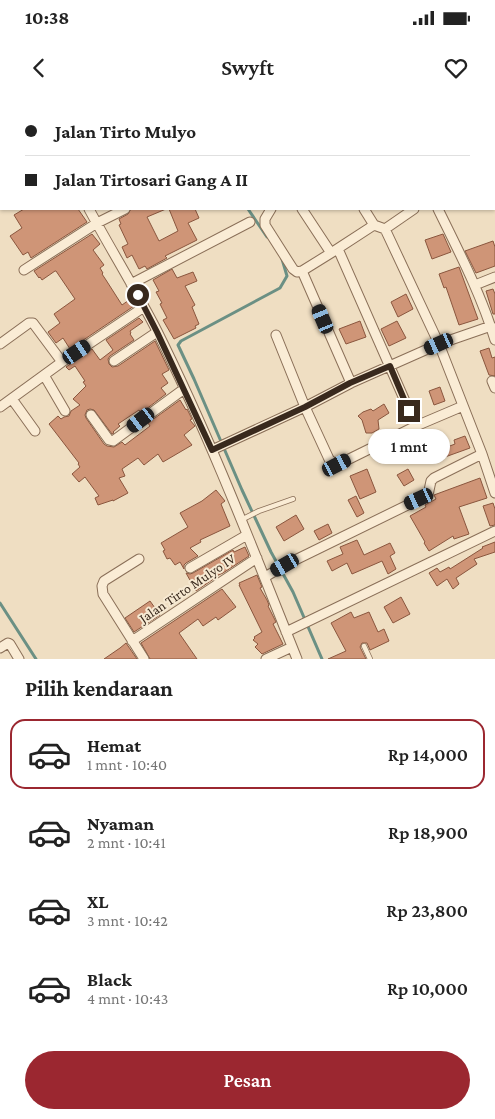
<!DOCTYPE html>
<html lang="id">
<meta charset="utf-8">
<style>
:root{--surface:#fff;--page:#f2f2f2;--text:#222;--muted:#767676;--line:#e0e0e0;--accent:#9b2730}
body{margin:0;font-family:"Crimson Pro",serif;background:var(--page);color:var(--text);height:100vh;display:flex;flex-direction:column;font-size:19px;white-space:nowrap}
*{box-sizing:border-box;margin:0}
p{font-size:16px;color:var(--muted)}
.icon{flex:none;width:28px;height:28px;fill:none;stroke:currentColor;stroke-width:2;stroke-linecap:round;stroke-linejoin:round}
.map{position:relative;height:559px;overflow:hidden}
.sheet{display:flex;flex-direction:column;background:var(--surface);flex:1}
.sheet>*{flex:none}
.guide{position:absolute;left:0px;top:0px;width:495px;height:110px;box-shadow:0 1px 4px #0004;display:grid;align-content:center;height:110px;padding:0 25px;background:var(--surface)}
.end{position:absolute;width:22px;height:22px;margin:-11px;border:6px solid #39291d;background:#fff;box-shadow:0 0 0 2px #fff}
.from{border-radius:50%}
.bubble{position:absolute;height:35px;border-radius:18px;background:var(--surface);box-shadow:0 1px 4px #0004;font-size:16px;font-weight:600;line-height:35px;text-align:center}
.car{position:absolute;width:15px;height:30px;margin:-15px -8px;border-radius:6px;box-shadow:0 0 4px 1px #0007;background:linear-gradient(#222 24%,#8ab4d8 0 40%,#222 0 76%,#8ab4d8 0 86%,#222 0)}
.guide b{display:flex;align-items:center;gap:18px;height:48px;font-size:19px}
.guide b+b{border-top:1px solid var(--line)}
.guide i{width:12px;height:12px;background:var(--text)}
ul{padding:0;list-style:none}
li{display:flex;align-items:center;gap:15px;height:70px;margin:0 10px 8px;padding:0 15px;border:2px solid transparent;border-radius:15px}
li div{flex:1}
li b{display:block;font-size:19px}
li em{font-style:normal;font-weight:600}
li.on{border-color:var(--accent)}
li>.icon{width:45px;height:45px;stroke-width:1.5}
h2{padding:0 25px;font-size:22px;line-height:60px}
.action{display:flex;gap:10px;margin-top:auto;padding:10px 25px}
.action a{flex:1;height:58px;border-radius:30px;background:var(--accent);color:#fff;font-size:20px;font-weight:600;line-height:58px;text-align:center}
.status{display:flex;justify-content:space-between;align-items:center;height:35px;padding:0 25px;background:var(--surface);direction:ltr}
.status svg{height:14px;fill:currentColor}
header{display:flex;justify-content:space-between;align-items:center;height:65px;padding:0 25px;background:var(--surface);font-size:22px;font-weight:600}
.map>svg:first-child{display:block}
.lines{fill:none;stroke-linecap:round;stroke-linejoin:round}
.stream{stroke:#6b9084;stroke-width:3}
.building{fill:#cf9577;stroke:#8a563e}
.lane-casing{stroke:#8a6f58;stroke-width:6}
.street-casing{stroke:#8a6f58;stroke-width:11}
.lane{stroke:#faecd5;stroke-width:4.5}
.street{stroke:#faecd5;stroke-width:9}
.route{stroke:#39291d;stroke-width:6}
.labels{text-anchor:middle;stroke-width:4;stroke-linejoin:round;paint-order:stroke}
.street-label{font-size:14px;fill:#39291d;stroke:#f6e9d2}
</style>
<div class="status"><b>10:38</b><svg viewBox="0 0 49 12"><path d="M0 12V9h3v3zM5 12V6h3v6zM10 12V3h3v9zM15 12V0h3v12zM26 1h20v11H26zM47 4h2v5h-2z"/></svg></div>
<header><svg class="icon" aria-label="back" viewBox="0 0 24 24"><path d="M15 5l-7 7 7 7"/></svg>Swyft<svg class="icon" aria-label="heart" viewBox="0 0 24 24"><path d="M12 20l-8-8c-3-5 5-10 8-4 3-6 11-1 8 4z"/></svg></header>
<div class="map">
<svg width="495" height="559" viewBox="0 0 495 559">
<rect width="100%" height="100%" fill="#efdec2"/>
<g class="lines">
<path class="stream" d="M179 1 181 0
M248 109 267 137
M282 159 287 176 280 188 181 241 178 245 194 279 242 390 271 452 293 492 322 559
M0 503 36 559"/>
</g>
<path class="building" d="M24 109H78L87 122 31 158 28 152 23 155 10 136 22 128 14 115Z
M131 109H166L147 117 159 141 178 131 169 109H195L199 118 188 123 197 140 165 156 167 158 147 169 145 166 139 169 132 155 127 158 122 147 128 144 119 125 121 124 119 119 128 114Z
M92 134 100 144 93 150 104 165 100 168 103 173 102 174 106 180 122 205 129 200 134 206 70 249 63 238 56 243 48 232 60 223 54 214 75 199 56 171H55L42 180 40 177 39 178 34 171Z
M443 134 451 152 432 159 425 140Z
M493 141 495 147V166L476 173 465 151Z
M459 167 478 219 459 225 446 187 444 188 439 174Z
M172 169 177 178 193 172 197 181 185 186 195 205 192 207 199 224 195 226 196 228 174 239 163 220 167 218 160 204 162 203 156 192 159 191 153 180Z
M493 189 495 194V214H493L486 191Z
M406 194 413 209 398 217 391 202Z
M139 218 143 222 130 231 131 233 130 234 134 240 110 256 108 259 109 264 112 267 118 266 155 241 169 270 162 274 168 283 161 288 166 294 141 313 139 310 118 324 120 326 113 332 114 333 112 334 94 310 90 309 87 310 85 315 86 318 104 344 107 346 114 347 122 342 125 345 150 326 148 323 180 300 186 310 187 309 192 319 190 320 195 326 184 335 192 345 163 362 158 354 144 365 138 358 122 369 125 376 119 378 128 393 113 401V400L98 405 95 398 99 396 85 377 79 382 72 374 80 367 78 364 79 363 49 324 58 316 61 319 64 317 69 316 71 311 80 305 73 299 86 286 83 282 85 281 75 266 69 270 66 267 92 249 100 260 113 250 106 240Z
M360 221 366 237 346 244 339 229Z
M397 221 406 238 389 246 381 229Z
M489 248 492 258 495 257V276L489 275 480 251Z
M440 287 445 301 434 305 429 291Z
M384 304 389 313 378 320 379 329 372 333H366L362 320 358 316 363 312 371 309 373 311Z
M465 336 470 348 445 357 442 349 455 344 454 340Z
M367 369 376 392 360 399 350 376Z
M408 369 414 380 404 386 397 375Z
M480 378 487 398 459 407 469 434 454 439 453 436 429 451 424 443 425 442 410 416 426 407 425 405 436 399 434 395Z
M216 390 225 401 221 404 230 426 200 440 201 442 190 448 198 456 186 463 184 465V469L180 462 175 465 170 458 167 459 163 451 165 450 161 443 188 427 180 413 202 401Z
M356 396 364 413 357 417 348 400Z
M493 403 495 409V425L490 426 483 406Z
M296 415 304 429 284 441 276 427Z
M328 424 332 433 319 440 314 431Z
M357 440 364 455 390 443 395 453 390 456 396 469 388 474 382 461 352 474 347 463 332 471 327 461 343 454 340 447Z
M495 442V452L474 459 477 464 456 478 459 484 453 489 447 479 437 486 429 473 437 468 440 472 449 467 450 469 483 448 482 447Z
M245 447 249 456 223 473 214 477 215 478 196 491 186 473 190 474 193 473 233 450 234 452Z
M257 475 262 487 260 488 267 500 269 505 268 506 276 522 273 524 283 544 262 554 255 547 258 544 253 540 255 538 254 537 262 532 239 485H240L239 483Z
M222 489 236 507 218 520 216 517 203 526 198 519 179 533 197 559H150L141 543Z
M401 497 410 514 393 523 384 507Z
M150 501 160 515 134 532 125 518Z
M351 512 354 518 369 512 378 532 384 529 389 541 370 550 367 543H362L360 547 366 559H328L346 551 331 523Z
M126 543 137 559H104L120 548Z"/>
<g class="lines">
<defs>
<path id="lane" d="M241 420 259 411 293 399
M364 546 370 559"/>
<path id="street" d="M59 0 60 1
M112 0V1
M261 0 262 1
M326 0 327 1
M18 1 20 0
M83 1 85 0
M346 1 348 0
M0 9H1
M89 109C111 150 136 190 157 231 210 337 253 449 297 559
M271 109 265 119V125L293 169 297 172 302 171 331 153 374 125
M302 109 331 153
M364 109 374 125 385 129 439 244 482 354 495 393
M438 109C459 152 481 194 495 240
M385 129 414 109
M338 149 416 326
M24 170 97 123 125 109
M302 171 351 283
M131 184 250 122
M475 185 495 177
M276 235 305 307 329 359 333 363 337 365 416 326 463 306
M0 244 29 223H33L62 262
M114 261 157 232
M44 275 65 311
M492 281 495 288
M12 299 35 331
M0 307 62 262 144 207
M91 315 109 340 113 341 184 289
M212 350 305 307 351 283 439 244 491 226
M139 459 104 481 102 486 103 494 144 559
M190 468 247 435
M265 477 285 465 428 395 431 381 434 378 482 354
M286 532 495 431
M132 541 257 458
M0 548 8 543 10 544 19 559
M266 559 292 547"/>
</defs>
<use href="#lane" class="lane-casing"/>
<use href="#street" class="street-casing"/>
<use href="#lane" class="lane"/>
<use href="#street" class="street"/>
</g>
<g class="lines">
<path class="route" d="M138 195 157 232 212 350 305 307 350 283 390 266 409 311"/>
</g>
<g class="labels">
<g class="street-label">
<text transform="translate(187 488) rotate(-34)" y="5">Jalan Tirto Mulyo IV</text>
</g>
</g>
</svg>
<i class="end from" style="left:138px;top:195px"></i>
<i class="end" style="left:409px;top:311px"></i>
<div class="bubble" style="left:368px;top:329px;width:82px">1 mnt</div>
<i class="car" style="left:323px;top:219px;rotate:337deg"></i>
<i class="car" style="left:439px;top:244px;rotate:246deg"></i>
<i class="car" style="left:77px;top:252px;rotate:56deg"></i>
<i class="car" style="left:141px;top:320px;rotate:233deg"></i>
<i class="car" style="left:337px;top:365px;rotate:63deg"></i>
<i class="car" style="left:419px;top:399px;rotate:245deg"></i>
<i class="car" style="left:285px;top:465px;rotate:240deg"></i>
<div class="guide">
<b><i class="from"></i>Jalan Tirto Mulyo</b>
<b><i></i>Jalan Tirtosari Gang A II</b>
</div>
</div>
<section class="sheet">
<h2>Pilih kendaraan</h2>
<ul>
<li class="on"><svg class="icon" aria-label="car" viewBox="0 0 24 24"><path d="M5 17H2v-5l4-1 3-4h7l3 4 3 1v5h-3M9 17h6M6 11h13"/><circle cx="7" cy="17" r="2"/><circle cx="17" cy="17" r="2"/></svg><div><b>Hemat</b><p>1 mnt · 10:40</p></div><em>Rp 14,000</em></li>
<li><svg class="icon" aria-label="car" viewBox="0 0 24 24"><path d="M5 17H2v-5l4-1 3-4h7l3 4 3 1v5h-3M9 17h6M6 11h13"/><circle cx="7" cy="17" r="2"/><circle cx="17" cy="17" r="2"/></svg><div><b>Nyaman</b><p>2 mnt · 10:41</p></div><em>Rp 18,900</em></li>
<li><svg class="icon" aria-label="car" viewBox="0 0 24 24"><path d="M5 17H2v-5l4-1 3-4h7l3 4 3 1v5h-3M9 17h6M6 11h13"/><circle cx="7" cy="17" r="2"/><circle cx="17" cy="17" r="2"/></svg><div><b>XL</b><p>3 mnt · 10:42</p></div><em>Rp 23,800</em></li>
<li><svg class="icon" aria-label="car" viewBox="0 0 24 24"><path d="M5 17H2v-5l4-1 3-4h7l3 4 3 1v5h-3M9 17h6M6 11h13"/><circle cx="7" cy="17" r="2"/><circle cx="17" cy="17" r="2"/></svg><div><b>Black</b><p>4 mnt · 10:43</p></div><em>Rp 10,000</em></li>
</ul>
<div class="action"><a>Pesan</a></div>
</section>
